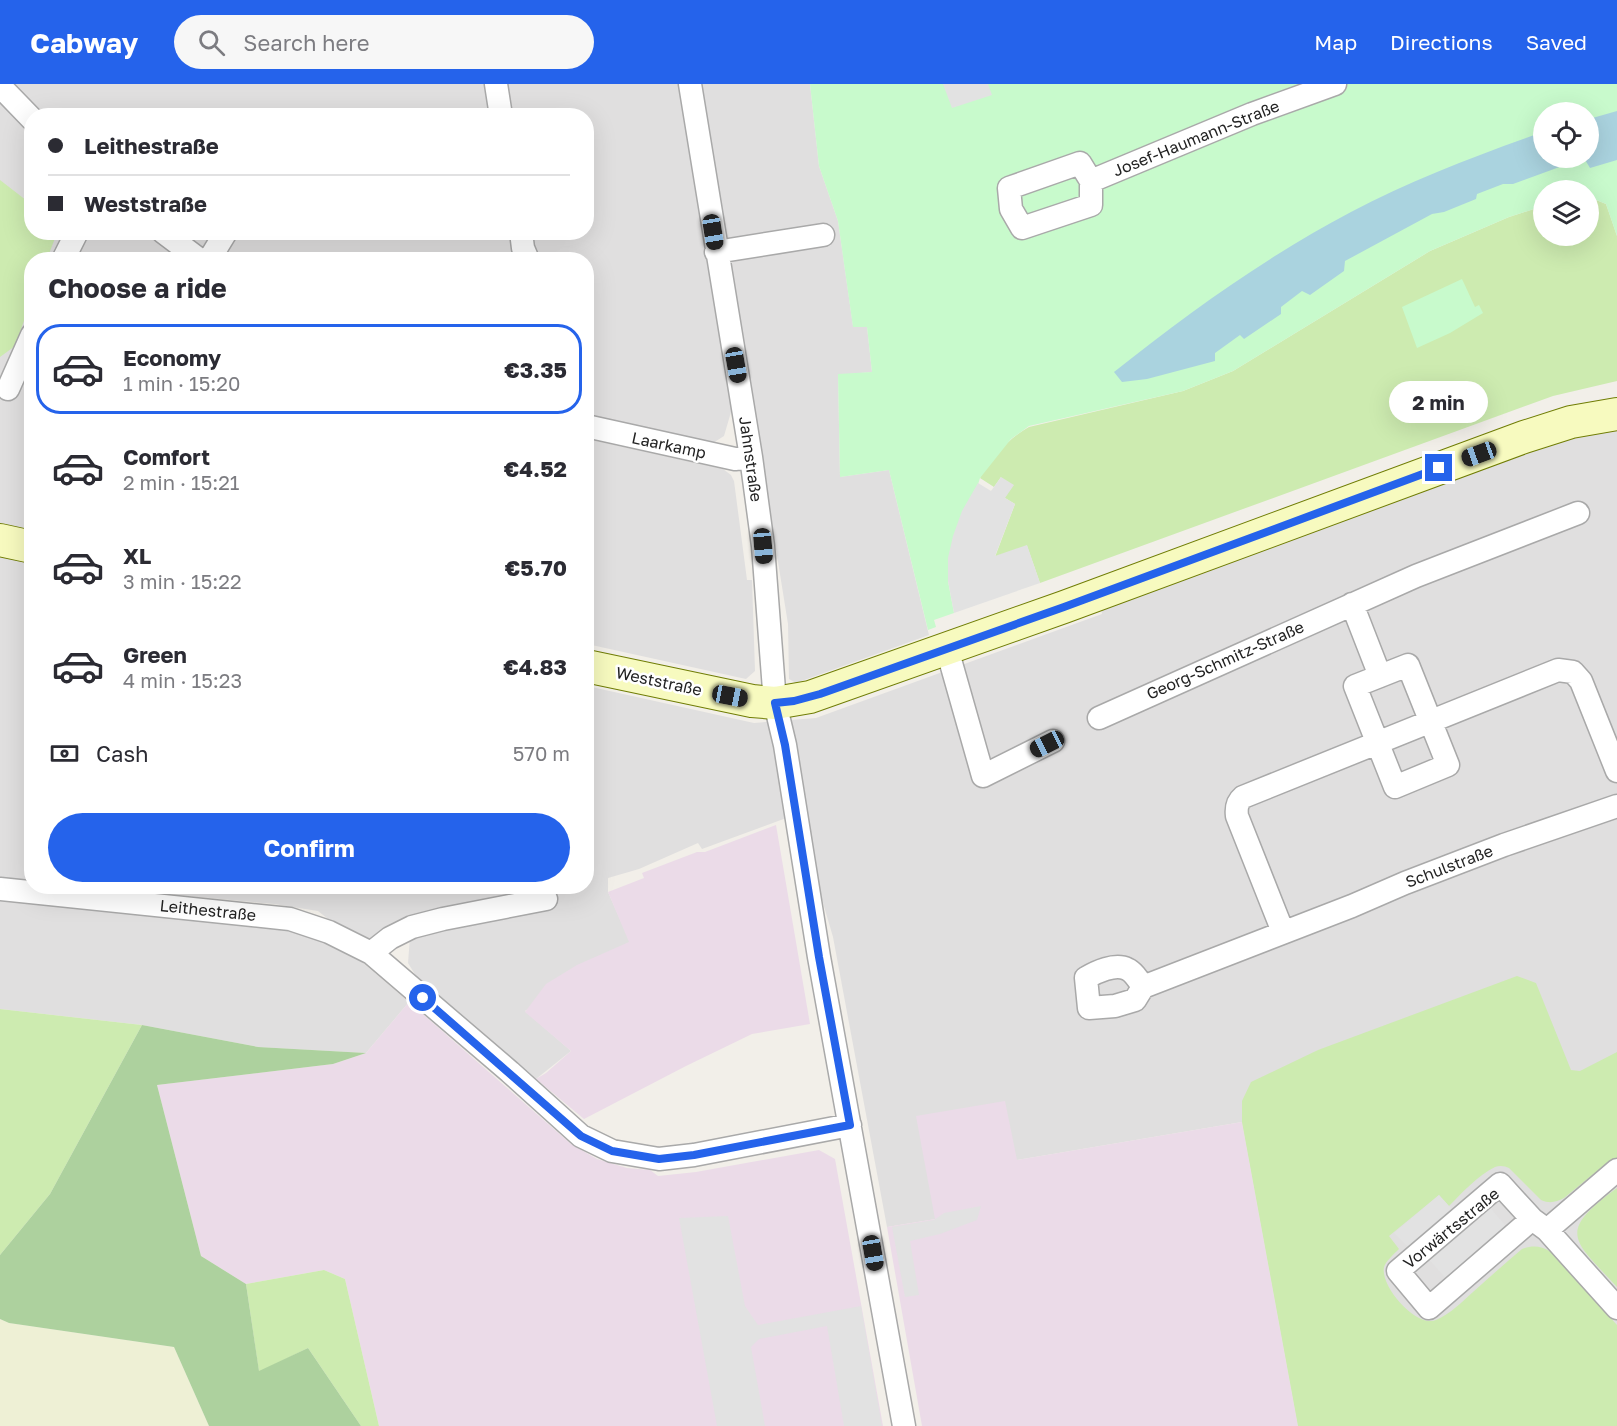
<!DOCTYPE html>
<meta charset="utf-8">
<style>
:root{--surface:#fff;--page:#f7f7f7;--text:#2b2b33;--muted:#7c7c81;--line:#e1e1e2;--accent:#2563eb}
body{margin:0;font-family:"Golos Text",sans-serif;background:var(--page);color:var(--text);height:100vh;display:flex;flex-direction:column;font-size:22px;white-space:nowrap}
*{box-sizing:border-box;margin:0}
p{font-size:20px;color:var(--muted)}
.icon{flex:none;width:33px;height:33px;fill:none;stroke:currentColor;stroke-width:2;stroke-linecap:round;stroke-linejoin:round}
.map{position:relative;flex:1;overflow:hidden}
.sheet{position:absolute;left:24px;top:168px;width:570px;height:642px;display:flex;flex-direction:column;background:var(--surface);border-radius:24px;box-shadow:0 6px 24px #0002}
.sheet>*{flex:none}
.hud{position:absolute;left:24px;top:24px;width:570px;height:132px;border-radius:24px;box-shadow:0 6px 24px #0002;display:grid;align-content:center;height:132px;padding:0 24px;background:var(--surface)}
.controls{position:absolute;left:1533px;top:18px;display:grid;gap:12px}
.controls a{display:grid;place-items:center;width:66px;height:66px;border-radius:50%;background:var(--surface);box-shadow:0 6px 24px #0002;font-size:30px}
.end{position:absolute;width:27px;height:27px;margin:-14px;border:8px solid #2563eb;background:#fff;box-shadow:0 0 0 3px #fff}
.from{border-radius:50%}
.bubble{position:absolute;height:42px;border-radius:21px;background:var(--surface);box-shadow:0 6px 24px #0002;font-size:20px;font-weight:700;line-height:42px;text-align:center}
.car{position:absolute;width:18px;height:36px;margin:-18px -9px;border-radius:8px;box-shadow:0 0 4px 2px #0007;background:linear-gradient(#222 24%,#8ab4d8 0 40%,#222 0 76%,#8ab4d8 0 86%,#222 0)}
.hud b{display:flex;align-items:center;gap:21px;height:57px;font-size:22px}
.hud b+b{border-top:2px solid var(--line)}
.hud i{width:15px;height:15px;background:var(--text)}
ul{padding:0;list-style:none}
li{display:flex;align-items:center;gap:18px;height:90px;margin:0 12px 9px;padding:0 12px;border:3px solid transparent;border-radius:24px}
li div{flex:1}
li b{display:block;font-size:22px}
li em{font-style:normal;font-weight:700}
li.on{border-color:var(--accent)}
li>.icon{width:54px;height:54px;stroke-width:1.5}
h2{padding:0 24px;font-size:27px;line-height:72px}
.pay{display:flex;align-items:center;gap:15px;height:66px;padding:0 24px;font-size:22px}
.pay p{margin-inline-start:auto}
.cta{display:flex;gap:12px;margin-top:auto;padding:12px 24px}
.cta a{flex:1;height:69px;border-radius:36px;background:var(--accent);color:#fff;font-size:24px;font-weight:700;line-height:69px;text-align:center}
header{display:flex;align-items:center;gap:36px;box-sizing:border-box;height:84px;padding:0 30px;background:var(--accent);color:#fff}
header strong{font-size:28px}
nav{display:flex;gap:33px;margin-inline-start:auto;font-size:21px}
.search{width:420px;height:54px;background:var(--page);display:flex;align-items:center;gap:15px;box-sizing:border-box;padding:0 21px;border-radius:33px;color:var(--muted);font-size:22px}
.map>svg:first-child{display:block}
.residential{fill:#e0dfdf;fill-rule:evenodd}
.industrial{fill:#ebdbe8}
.farmland{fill:#eef0d5}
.grass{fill:#cdebb0}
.forest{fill:#add19e}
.park{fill:#c8facc;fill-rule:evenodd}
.parking{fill:#e2e2e2}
.water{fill:#aad3df}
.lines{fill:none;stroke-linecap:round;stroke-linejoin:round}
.street-casing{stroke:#a9a9a9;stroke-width:25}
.secondary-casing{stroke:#707d05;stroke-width:34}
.street{stroke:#fff;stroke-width:22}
.secondary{stroke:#f7fabf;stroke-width:32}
.route{stroke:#2563eb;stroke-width:8}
.labels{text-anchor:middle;stroke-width:5;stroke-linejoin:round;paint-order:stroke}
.street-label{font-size:16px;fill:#222;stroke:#fff}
</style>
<header>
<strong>Cabway</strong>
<div class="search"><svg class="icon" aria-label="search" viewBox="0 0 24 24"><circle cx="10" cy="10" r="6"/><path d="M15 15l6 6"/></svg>Search here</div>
<nav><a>Map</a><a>Directions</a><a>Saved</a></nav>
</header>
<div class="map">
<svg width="1617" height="1342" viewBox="0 0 1617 1342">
<rect width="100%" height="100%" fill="#f2efe9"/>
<path class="residential" d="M0 0H683L738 304 724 352 713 359 707 358 587 330 586 176H32L31 458 0 451ZM32 32H586V148H32Z
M694 0H810L819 82 838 137 853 242 867 243 872 288 838 291 840 393 889 386 929 551 796 599 789 595 788 540 758 353Z
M1617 343V1342H1298L1242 1038 1017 1076 917 1032 936 1135 887 1143 833 853 797 730 702 765 698 759 639 785 608 794V808L630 858 525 927 571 967 536 995 416 892 408 879 411 840 371 869 318 827 274 820 90 803 586 802 587 602 754 639 816 634 1102 530 1100 520 1576 351Z
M587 355 723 385 731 391 734 397 747 496H752L755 587 746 595 587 560Z
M0 470 31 477 32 802 289 843 335 860 362 878 409 918 366 969 258 963 142 941 0 925Z"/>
<path class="industrial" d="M776 741 810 940 752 950 686 982 584 1035 536 995 546 989 571 967 525 928 546 900 577 881 629 858 608 808 644 794 642 789 697 768H705Z
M409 918 571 1060 597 1075 627 1084 650 1086 658 1092 696 1088 819 1066 835 1075 883 1342H379L345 1195 324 1186 246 1200 201 1172 157 1001 333 980 366 969Z
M1005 1017 1017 1076 1242 1038 1298 1342H922L887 1143 935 1135 916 1032Z"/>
<path class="farmland" d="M0 1235 9 1239 174 1263 209 1342H0Z"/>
<path class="grass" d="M0 96 31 120 32 148 57 149 47 175 32 176 31 217 15 262 0 273Z
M1589 113 1606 120 1617 152V297L1553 312 1040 499 1027 462 995 473 1015 420 1005 414 1001 393 994 403 980 394C991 374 1009 354 1029 343L1183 307 1233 287 1430 167 1509 133 1543 122 1544 152H1588Z
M1517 892 1536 899 1571 986 1580 987 1617 968V1074L1607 1079 1564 1114C1556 1118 1550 1120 1541 1116L1509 1084C1505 1082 1500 1081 1495 1083 1478 1091 1462 1109 1449 1122L1439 1111 1389 1152 1399 1165C1394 1170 1386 1177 1384 1183 1380 1202 1416 1244 1436 1236 1450 1230 1462 1218 1473 1208 1489 1194 1505 1179 1522 1165 1533 1161 1541 1162 1551 1168L1617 1241V1342H1298L1242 1038V1017L1251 998 1318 966Z
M0 925 142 941 50 1110 0 1171Z
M1617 1104V1203C1574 1156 1555 1149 1617 1104Z
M324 1186 345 1195 379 1342H361L308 1264 259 1288 246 1200Z"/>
<path class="forest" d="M142 941 258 963 366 969 333 980 157 1001 201 1172 246 1200 259 1287 308 1264 361 1342H209L174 1263 9 1239 0 1235V1171L50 1110Z"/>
<path class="park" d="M810 0H1617V152L1606 120 1589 113 1588 106H1544L1543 122 1509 133 1430 167 1233 287 1183 307 1029 342 1011 355 980 394 948 497 954 529 934 536 936 543 928 546 889 386 840 393 838 290 872 288 867 243H853L838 137 819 82ZM1544 28H1588V74H1544Z
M1462 195 1475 223 1479 221 1483 229 1450 249 1417 264 1402 223Z"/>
<path class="parking" d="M943 0H988L992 11 952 24Z
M1001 393 1014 401 1005 414 1015 420 995 472 1027 461 1040 499 954 529 948 497V474L953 452 962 427 978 399 991 407Z
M1439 1111 1464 1139 1487 1120 1509 1146 1450 1199 1426 1172 1406 1161 1394 1149Z
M981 1122 977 1136 940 1150 910 1157 919 1211 905 1213 892 1143 934 1136 944 1129Z
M728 1132 745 1222 758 1241 861 1222 882 1342H844L827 1242 759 1255 751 1263 765 1342H717L679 1134Z"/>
<path class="water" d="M1617 27V76L1590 84 1584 74 1513 100H1503L1477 110 1476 115 1444 128 1432 130 1345 177 1344 187 1310 211 1302 207 1281 223V230L1244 255 1240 251 1215 269V277L1147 295 1122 298 1114 288C1189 228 1266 173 1351 128 1412 96 1478 71 1543 48L1544 74H1588L1589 35Z"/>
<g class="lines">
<defs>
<path id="street" d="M496 0 501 32
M690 0 751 373 763 462 775 619 785 661 819 873 904 1342
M0 2 32 35
M1080 79 1091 97V121L1022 144 1011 125 1009 104Z
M1091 97 1252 30 1335 0
M163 148 200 176
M521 148 523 164 528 176
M716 168 823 151
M63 176 77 148
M209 176 226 148
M8 305 32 251
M586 342 735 375 751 373
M1352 520 1380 592
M947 565 983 692 1053 657
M1408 581 1448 681 1395 703 1355 602Z
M1099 634 1416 492 1578 429
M0 805 290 835 329 848 371 869 510 988 581 1052 612 1067 659 1075 694 1071 850 1041
M1283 848 1237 732C1236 724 1237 718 1243 713L1558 586 1573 588 1581 597 1617 687
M371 869 390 854 412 843 443 835 546 815
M1143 903 1135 916 1115 922 1089 924 1086 894C1096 888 1115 879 1127 885 1134 888 1139 897 1143 903L1352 822 1405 799 1504 761 1617 722
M1532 1135 1429 1224 1398 1187 1500 1100 1532 1135 1547 1146 1617 1224
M1547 1146 1617 1086"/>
<path id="secondary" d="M0 456 32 463
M586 582 752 617 775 619 810 613 1064 523 1524 353 1571 338 1617 330"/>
</defs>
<use href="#street" class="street-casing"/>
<use href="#secondary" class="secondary-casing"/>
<use href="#street" class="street"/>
<use href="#secondary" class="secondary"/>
</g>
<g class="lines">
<path class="route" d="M423 914 581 1052 612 1067 659 1075 694 1071 850 1041 819 873 785 661 775 619 794 617 820 610 1064 523 1439 384"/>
</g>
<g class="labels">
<g class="street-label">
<text transform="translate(1196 54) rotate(-22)" y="6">Josef-Haumann-Straße</text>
<text transform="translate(669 361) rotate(12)" y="6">Laarkamp</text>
<text transform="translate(751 375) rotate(82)" y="6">Jahnstraße</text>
<text transform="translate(1225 576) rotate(-24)" y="6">Georg-Schmitz-Straße</text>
<text transform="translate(659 597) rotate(12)" y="6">Weststraße</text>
<text transform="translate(1449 782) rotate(-21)" y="6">Schulstraße</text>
<text transform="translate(208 826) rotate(6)" y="6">Leithestraße</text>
<text transform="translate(1451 1144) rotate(-39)" y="6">Vorwärtsstraße</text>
</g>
</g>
</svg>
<div class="controls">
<a><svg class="icon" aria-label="locate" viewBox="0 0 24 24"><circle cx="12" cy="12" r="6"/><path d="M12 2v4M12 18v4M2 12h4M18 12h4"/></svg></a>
<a><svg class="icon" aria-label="layers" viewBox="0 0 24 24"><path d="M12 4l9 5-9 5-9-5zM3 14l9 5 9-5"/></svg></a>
</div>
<i class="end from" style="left:423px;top:914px"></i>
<i class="end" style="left:1439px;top:384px"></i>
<div class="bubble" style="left:1389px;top:297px;width:99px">2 min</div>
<i class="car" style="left:713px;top:148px;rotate:171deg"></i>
<i class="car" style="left:736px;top:281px;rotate:170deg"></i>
<i class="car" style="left:1479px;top:370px;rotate:250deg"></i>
<i class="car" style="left:763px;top:462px;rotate:175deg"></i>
<i class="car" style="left:730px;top:612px;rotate:101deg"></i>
<i class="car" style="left:1047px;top:660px;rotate:243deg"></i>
<i class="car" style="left:873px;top:1169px;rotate:170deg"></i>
<div class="hud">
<b><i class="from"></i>Leithestraße</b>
<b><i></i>Weststraße</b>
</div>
<section class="sheet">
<h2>Choose a ride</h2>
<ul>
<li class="on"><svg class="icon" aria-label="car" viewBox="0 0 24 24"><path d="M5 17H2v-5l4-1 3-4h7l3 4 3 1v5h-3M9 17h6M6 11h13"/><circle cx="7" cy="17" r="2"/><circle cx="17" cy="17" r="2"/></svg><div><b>Economy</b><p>1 min · 15:20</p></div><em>€3.35</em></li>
<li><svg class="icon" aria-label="car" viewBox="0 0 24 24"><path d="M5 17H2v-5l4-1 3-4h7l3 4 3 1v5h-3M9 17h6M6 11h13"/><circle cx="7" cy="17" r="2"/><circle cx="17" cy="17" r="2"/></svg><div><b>Comfort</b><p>2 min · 15:21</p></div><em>€4.52</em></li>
<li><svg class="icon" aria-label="car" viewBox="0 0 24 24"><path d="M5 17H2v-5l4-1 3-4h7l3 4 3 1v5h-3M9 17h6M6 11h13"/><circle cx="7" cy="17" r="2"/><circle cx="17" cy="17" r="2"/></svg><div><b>XL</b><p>3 min · 15:22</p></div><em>€5.70</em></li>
<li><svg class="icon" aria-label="car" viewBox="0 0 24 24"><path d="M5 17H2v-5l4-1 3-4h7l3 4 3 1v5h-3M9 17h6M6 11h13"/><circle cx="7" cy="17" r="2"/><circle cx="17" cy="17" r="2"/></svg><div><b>Green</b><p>4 min · 15:23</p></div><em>€4.83</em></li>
</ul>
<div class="pay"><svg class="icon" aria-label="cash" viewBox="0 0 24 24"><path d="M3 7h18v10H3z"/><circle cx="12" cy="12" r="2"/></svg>Cash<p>570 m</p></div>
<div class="cta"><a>Confirm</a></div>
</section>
</div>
